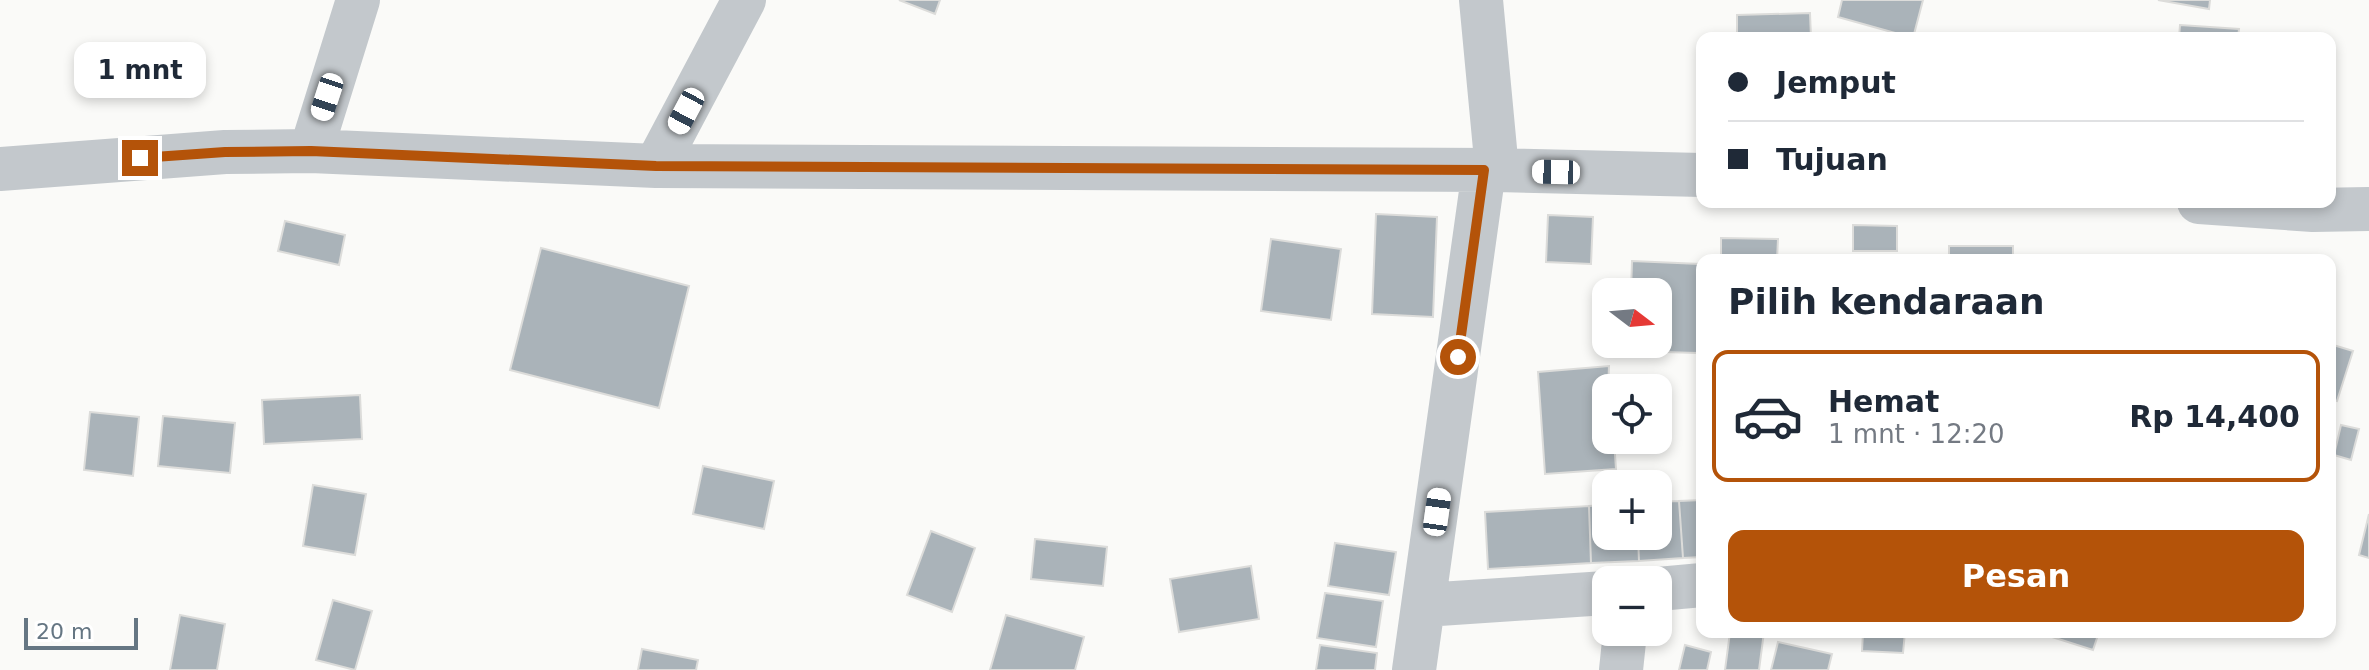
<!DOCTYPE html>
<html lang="id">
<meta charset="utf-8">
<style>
:root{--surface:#fff;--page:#f2f2f3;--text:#1f2937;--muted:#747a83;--line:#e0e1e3;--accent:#b45309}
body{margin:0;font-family:"DejaVu Sans",sans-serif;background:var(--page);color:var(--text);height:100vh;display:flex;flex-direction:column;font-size:30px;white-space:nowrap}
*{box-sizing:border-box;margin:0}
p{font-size:26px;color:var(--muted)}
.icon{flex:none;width:44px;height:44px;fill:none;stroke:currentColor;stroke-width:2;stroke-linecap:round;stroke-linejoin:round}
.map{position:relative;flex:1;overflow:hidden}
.drawer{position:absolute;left:1696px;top:254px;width:640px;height:384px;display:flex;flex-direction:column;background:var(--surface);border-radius:16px;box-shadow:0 4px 12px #0003}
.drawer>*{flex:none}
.top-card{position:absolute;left:1696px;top:32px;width:640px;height:176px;border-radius:16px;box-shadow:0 4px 12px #0003;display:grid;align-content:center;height:176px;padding:0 32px;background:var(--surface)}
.needle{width:52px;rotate:106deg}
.buttons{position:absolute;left:1592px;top:278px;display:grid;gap:16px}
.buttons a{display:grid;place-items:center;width:80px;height:80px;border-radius:16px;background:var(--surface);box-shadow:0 4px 12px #0003;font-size:40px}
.scale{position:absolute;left:24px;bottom:20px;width:114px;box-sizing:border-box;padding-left:8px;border:4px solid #657683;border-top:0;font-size:22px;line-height:28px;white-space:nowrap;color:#657683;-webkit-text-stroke:6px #fff;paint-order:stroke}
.end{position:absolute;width:36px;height:36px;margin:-18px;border:10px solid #b45309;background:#fff;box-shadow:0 0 0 4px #fff}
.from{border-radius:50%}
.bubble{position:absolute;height:56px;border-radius:16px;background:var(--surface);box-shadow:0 4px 12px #0003;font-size:26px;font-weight:600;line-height:56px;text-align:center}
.car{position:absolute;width:24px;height:48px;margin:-24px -12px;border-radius:10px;box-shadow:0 0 6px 2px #0007;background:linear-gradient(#fff 24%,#345 0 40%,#fff 0 76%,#345 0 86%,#fff 0)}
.top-card b{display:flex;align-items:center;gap:28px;height:76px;font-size:30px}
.top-card b+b{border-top:2px solid var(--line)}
.top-card i{width:20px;height:20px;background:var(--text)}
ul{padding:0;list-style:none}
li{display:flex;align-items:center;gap:24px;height:132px;margin:0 16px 12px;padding:0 16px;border:4px solid var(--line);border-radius:16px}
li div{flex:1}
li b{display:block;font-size:30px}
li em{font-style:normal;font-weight:600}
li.on{border-color:var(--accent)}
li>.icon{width:72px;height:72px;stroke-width:1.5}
h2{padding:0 32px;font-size:36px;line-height:96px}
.primary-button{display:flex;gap:16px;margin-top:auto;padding:16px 32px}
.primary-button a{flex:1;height:92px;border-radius:16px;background:var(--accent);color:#fff;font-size:32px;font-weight:600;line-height:92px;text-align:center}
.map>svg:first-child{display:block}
.building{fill:#aab3b9;stroke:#dcdcda;stroke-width:2}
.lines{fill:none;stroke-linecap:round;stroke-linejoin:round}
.minor{stroke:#c3c8cc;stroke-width:44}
.route{stroke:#b45309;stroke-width:10}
</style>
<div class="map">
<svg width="2369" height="670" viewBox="0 0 2369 670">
<rect width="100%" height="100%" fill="#fafaf8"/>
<path class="building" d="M899 0H940L935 14Z
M1842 0H1923L1913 38 1838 17Z
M2158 0H2210L2209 9Z
M1810 13 1811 38H1737V15Z
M2180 25 2239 29 2238 38H2179Z
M1376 214 1437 217 1433 317 1372 314Z
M1548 215 1593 217 1591 264 1546 262Z
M285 221 345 235 339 265 278 251Z
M1853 225 1897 226V251H1853Z
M1721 238 1778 239 1777 260H1721Z
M1271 239 1341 249 1331 320 1261 311Z
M1949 246H2013V260H1949Z
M541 248 689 286 659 408 510 370Z
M1632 261 1700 264 1697 353 1630 351V344H1658V292H1631Z
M2330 344 2353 351 2337 401 2330 399Z
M1609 366 1606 440H1614L1616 469 1545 474 1538 372Z
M360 395 362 439 264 444 262 400Z
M90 412 139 417 133 476 84 470Z
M163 416 235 423 230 473 158 466Z
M2341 425 2359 429 2351 460 2334 455Z
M703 466 774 481 764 529 693 514Z
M313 485 366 494 355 555 303 546Z
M1702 500V557L1683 558 1679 501Z
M1679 501 1683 558 1639 561 1638 536H1658V502Z
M1606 505V536H1638L1639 561 1591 563 1589 506Z
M1589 506 1591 563 1488 569 1485 512Z
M2369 514V558L2359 555Z
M931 531 975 548 952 612 907 595Z
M1035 539 1107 547 1103 586 1031 579Z
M1335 543 1396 552 1389 595 1328 586Z
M1251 566 1259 619 1179 632 1170 579Z
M1325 593 1383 601 1376 647 1317 638Z
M333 600 372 611 355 670 316 660Z
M180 615 225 624 217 670H170Z
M1006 615 1084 637 1075 670H990Z
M1730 632H1764L1759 670H1725Z
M1863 632H1905L1903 653 1862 651Z
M2047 632H2099L2093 650 2046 635Z
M1778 642 1832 654 1828 670H1771Z
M1320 645 1377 653 1375 670H1316Z
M1685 645 1711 652 1707 670H1679Z
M642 649 698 660 696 670H638Z"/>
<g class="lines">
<path class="minor" d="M1481 0 1497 170
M311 151 358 0
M656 166 1497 170 1702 175
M0 169 225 152 311 151 656 166 744 0
M2199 202 2313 210 2369 209
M1658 589 1702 585
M1424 605 1606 593
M1414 670 1484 170
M1621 670 1625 632"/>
</g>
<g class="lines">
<path class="route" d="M140 158 225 152 311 151 656 166 1484 170 1458 357"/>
</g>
</svg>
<div class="buttons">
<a><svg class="needle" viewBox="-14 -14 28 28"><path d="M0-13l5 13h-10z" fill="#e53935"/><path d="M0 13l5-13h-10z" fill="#747a83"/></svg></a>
<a><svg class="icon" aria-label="locate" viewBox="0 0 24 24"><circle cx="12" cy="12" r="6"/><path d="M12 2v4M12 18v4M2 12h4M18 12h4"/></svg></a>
<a>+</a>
<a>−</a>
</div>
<div class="scale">20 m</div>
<i class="end from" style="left:1458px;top:357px"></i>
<i class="end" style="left:140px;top:158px"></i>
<div class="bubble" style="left:74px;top:42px;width:132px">1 mnt</div>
<i class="car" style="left:327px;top:97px;rotate:198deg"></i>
<i class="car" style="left:686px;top:111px;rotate:208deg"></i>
<i class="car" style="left:1556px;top:172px;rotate:271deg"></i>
<i class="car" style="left:1437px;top:512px;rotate:8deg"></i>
<div class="top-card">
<b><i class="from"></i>Jemput</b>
<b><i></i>Tujuan</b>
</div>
<section class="drawer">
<h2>Pilih kendaraan</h2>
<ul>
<li class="on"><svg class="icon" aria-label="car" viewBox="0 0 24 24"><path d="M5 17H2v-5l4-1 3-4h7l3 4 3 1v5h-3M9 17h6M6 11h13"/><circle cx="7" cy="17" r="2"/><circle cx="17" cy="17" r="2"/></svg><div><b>Hemat</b><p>1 mnt · 12:20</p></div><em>Rp 14,400</em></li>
</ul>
<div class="primary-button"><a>Pesan</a></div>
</section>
</div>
